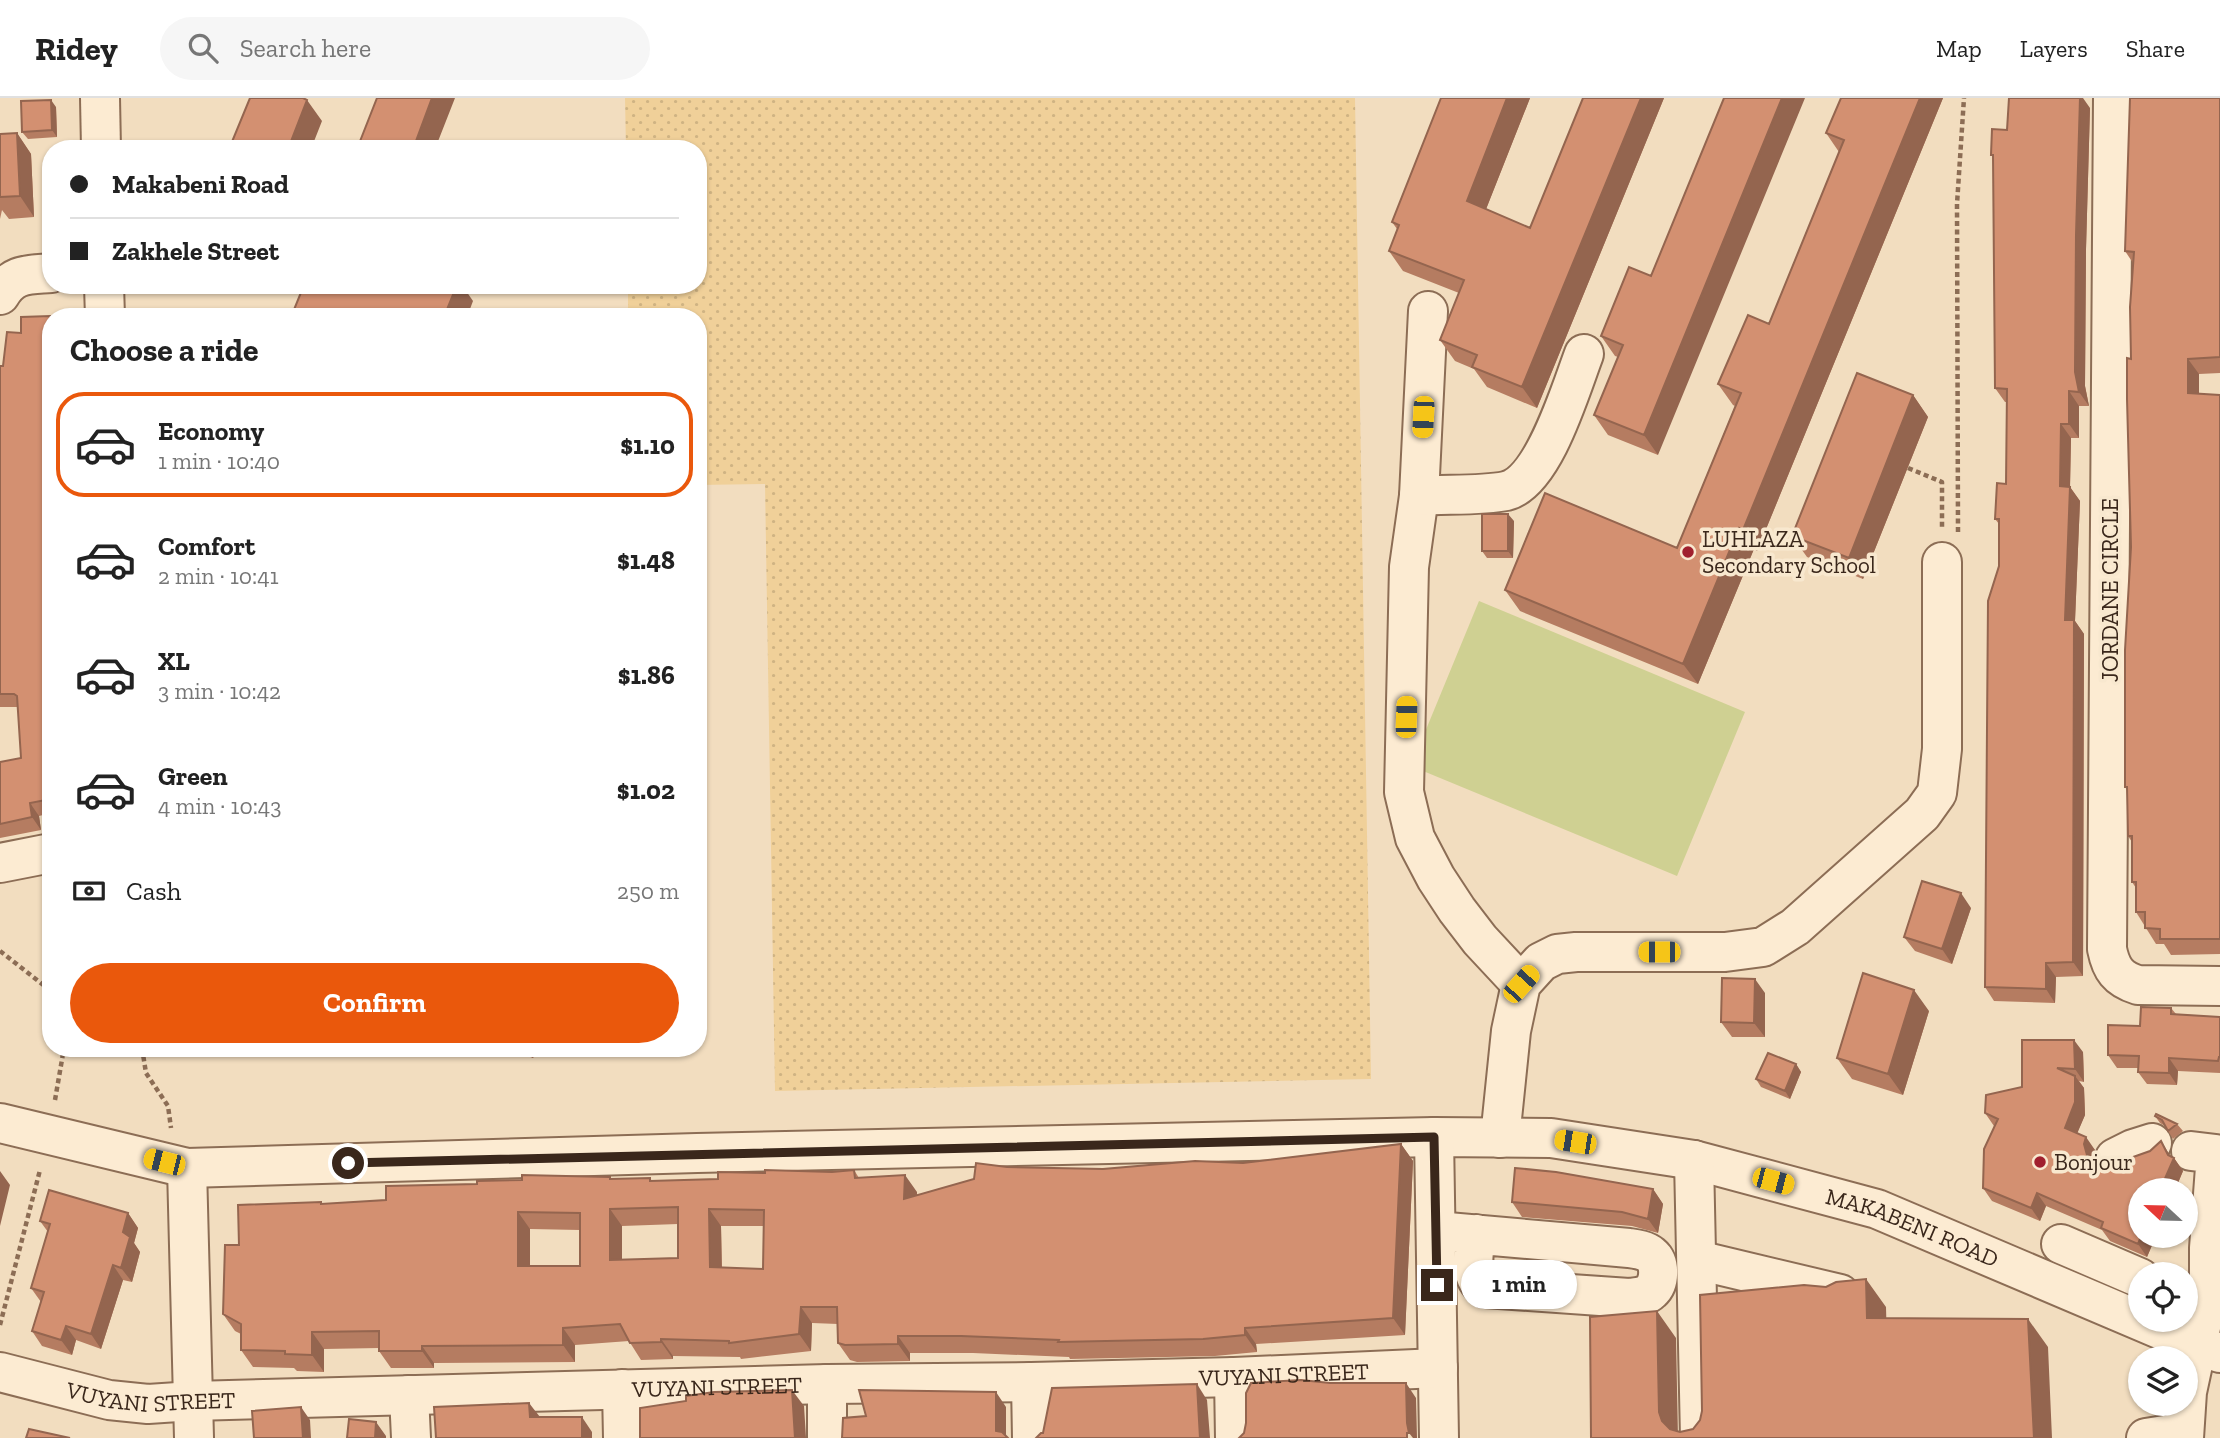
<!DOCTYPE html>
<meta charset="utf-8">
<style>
:root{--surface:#fff;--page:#f6f6f6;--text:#222;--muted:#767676;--line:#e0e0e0;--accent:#ea580c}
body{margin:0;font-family:"Zilla Slab",serif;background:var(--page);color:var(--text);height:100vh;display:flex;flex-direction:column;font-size:26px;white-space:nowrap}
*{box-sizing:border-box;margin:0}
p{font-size:23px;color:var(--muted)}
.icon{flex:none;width:38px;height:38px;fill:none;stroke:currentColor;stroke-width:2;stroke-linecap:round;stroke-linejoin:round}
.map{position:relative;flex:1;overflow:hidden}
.side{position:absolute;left:42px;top:210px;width:665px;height:749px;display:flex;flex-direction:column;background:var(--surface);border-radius:28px;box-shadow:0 2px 5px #0004}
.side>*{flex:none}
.banner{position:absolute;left:42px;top:42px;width:665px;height:154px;border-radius:28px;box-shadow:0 2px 5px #0004;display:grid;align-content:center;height:154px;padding:0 28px;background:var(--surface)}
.needle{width:46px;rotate:292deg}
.controls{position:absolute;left:2128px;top:1080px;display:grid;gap:14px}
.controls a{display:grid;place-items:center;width:70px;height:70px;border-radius:50%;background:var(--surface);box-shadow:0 2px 5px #0004;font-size:35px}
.end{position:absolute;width:32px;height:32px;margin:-16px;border:9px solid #3a271b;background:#fff;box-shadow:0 0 0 4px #fff}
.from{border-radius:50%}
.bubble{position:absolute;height:49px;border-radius:24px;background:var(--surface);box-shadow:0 2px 5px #0004;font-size:23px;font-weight:800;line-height:49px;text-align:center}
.car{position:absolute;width:21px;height:42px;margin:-21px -10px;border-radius:9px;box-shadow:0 0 5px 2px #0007;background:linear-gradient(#f5c518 24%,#345 0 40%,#f5c518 0 76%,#345 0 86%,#f5c518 0)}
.banner b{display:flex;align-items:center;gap:24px;height:66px;font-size:26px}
.banner b+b{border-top:2px solid var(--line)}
.banner i{width:18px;height:18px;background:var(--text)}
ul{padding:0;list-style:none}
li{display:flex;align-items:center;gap:21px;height:105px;margin:0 14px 10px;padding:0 14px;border:4px solid transparent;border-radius:28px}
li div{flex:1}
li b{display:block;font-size:26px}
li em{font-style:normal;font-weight:800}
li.current{border-color:var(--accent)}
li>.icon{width:63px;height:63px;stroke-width:1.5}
h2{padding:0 28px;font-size:32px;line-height:84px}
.pay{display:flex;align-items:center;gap:18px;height:77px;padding:0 28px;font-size:26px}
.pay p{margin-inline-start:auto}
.button{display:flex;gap:14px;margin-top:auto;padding:14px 28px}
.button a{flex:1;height:80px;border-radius:42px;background:var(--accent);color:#fff;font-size:28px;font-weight:800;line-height:80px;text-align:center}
header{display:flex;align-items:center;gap:42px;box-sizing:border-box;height:98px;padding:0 35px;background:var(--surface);border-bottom:2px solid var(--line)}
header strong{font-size:33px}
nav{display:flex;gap:38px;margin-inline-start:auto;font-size:24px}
.search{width:490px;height:63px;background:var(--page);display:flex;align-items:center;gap:18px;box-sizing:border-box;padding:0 24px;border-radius:38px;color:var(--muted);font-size:26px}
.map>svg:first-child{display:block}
.sand{fill:url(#sand-dots)}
.garden{fill:#cfd092}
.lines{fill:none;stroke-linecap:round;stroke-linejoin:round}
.minor-casing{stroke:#8c6d55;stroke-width:42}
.path{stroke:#8c6d55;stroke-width:4.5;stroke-dasharray:5 3.5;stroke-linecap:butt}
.minor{stroke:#fcebd2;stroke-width:38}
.wall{fill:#b57c61;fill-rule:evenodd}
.shaded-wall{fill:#94654f}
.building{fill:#d39071;stroke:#94654f;stroke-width:2;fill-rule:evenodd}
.route{stroke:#3a271b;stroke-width:9}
.poi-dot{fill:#a0202e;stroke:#f8e8cf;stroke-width:2.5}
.labels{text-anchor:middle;stroke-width:7;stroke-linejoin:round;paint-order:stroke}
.poi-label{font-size:23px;fill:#3a271b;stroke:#f8e8cf;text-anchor:start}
.street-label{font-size:23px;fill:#3a271b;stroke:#f8e8cf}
</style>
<header>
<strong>Ridey</strong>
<div class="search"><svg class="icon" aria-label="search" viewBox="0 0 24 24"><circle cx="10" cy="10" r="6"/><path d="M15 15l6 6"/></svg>Search here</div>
<nav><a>Map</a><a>Layers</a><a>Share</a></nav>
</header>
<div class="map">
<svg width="2220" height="1340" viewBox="0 0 2220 1340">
<defs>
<pattern id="sand-dots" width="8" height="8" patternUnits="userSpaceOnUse" patternTransform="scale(1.75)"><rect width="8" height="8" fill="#f0d099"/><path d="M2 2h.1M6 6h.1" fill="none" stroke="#cfb383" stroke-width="1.8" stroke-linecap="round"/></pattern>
</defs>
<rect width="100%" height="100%" fill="#f2ddbf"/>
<path class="sand" d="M625 0H1355L1371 981 775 993 765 386 698 387V219H628V187H698V51H626Z"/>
<path class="garden" d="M1479 503 1745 614 1677 778 1411 668Z"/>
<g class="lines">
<defs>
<g id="minor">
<path d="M100 0 101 51"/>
<path d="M2113 0 2107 851C2111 871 2118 881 2138 887L2220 888"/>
<path d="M104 187 105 219"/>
<path d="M0 197C13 175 27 177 51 175"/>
<path d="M1428 213 1419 398 1409 469 1404 694 1415 740 1436 780 1457 812 1480 842 1521 886"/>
<path d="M1419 398C1445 396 1481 398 1506 393 1544 384 1571 290 1584 256"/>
<path d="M0 765 51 755"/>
<path id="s1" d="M0 1025 187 1070 697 1055 1434 1039 1551 1040 1694 1062 1877 1111 2197 1247 2220 1255"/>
<path d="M1434 1039 1439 1340"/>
<path d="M1500 1040 1511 933 1521 886 1541 864 1557 856 1576 854H1725L1763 849 1795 829 1922 716 1937 695 1942 651V464"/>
<path d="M2115 1060 2133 1051 2152 1045"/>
<path d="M1694 1062 1700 1340"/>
<path d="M187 1070 194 1340"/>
<path d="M1436 1133 1629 1150C1636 1151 1645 1152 1651 1157 1661 1165 1660 1185 1651 1193 1645 1199 1636 1199 1629 1200L1485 1190C1468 1178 1474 1154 1476 1136"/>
<path d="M2061 1146 2140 1180"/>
<path d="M1697 1162 1840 1196"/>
<path id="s2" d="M0 1274 109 1302 148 1306 193 1303 827 1286 1031 1284 1234 1279 1438 1270"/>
<path d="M1234 1279 1235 1340"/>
<path d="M1031 1284 1032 1340"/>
<path d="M827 1286V1340"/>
<path d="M622 1291 623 1340"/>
<path d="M409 1297 411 1340"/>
<path d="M2146 1340 2184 1334"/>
<path d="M2184 1340 2187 1294 2209 1192V1150L2216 1056 2191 1053"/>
</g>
</defs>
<use href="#minor" class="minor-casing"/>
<path class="path" d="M1908 370 1942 384V429
M1958 434 1957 106 1964 0
M0 853 51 893
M142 950 146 975 168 1008 171 1030
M55 1002 64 950
M0 1227 40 1072"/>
<use href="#minor" class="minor"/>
</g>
<path class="wall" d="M1441 0H1530L1486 111 1530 130 1583 0H1664L1537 310 1487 289 1474 271 1455 263 1440 242 1459 195 1403 173 1389 153 1397 131 1392 124Z
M1841 0H1943L1757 453 1754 451 1698 586 1520 513 1505 492 1677 450 1735 308 1733 307 1718 286 1769 226 1839 54 1826 35Z
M2220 0V275L2199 276V296L2220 297V856L2171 857 2164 846H2156L2136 814V790L2132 784V744L2128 738 2127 692 2125 689 2131 449V261L2133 165 2125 153Z
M56 9 57 39 28 41 22 34Z
M2090 10 2086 151 2085 288 2089 308H2079V340H2071L2070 389 2080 403 2075 523 2084 536 2083 878 2056 879 2055 905 1994 903 1985 889 1999 468V426L1995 421 2006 386 2007 304H2005L1995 290 1993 59 1991 57Z
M17 35 31 56 34 119 9 121 2 112 0 121V36Z
M1629 169 1658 357 1608 337 1594 317 1618 259 1615 258 1601 238Z
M50 218 51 715 39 718 41 732 0 740V664L21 660 18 609H0V268H3L21 235Z
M1913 297 1928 319 1863 481 1807 459 1792 438Z
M1514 423 1513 460H1487L1482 453Z
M1971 810 1952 866 1915 853 1904 839Z
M1765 895V939H1732L1721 924Z
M2171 910 2176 916 2220 919V975L2178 973 2177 987 2147 986 2138 974 2139 970H2117L2108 957 2140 928Z
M1929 913 1903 997 1852 981 1837 960Z
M289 950H306L304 956Z
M505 950H537L533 960Z
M2083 954 2084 984 2079 983 2084 990 2085 1017 2077 1035 2095 1052 2093 1059 2095 1066 2105 1069 2171 1058 2174 1060 2183 1073 2147 1159 2110 1143 2102 1132 2046 1108 2040 1123 1992 1103 1983 1090 1994 1028 1985 1015 2022 989Z
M1796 966 1801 974 1790 1001 1761 989 1756 981Z
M2155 1018 2177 1026 2183 1033 2173 1041 2165 1028 2160 1025Z
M1401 1046 1413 1063 1405 1237 1256 1246 1257 1254 1215 1258 1070 1261 1069 1259 973 1255H910V1263L857 1264 850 1262 838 1245V1226L812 1225 811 1253 741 1261 740 1259 673 1258V1261L641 1262 629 1243 575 1247V1264L434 1265V1270H391L379 1253V1250L324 1251V1274L297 1273 294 1270 253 1269 241 1252V1236L235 1233 223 1216 239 1147 322 1106 386 1102 477 1086 522 1082 610 1079 612 1081 650 1080 652 1083 718 1081 854 1072 859 1080 917 1094V1097L974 1081 1007 1069 1103 1071 1243 1065ZM678 1126V1160L622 1162V1128ZM721 1128H764L763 1171 722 1170ZM530 1131 580 1132V1168H530Z
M1653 1091 1663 1106 1658 1135 1632 1128 1522 1119 1512 1104Z
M128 1115 138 1130 134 1145 140 1154 132 1184 123 1182 101 1251 76 1242 72 1257 42 1248 32 1233 41 1204 31 1190 48 1134 40 1123Z"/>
<path class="shaded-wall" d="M432 0H455L435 51H413Z
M1507 0H1530L1481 124 1467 103Z
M1641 0H1664L1537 310 1522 289Z
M1782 0H1805L1658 357 1644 337Z
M1920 0H1943L1757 453 1743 432Z
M2075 0H2083L2090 10 2086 151 2085 288 2089 308 2079 294 2075 274Z
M51 2 56 9 57 39 52 32Z
M307 2 322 23 311 51H288Z
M17 35 31 56 34 119 20 98Z
M457 187H462L473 203 467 219H444Z
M2188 261 2199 276V311L2188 295Z
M2069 293 2079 308V340L2069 326Z
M1913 297 1928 319 1863 481 1849 460Z
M2061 326 2071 340 2070 389 2080 403 2075 523 2084 536 2083 878 2073 864 2065 522 2060 388Z
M1508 416 1514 423 1513 460 1508 453Z
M1739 430 1754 451 1698 586 1683 566Z
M698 464 707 476 698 500Z
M30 705 39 718 41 732 32 719Z
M1961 795 1971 810 1952 866 1942 851Z
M2046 865 2056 879 2055 905 2046 891Z
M1755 881 1765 895V939L1754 925Z
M1914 892 1929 913 1903 997 1888 976Z
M2074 942 2083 954 2084 984 2075 971Z
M526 950H537L533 960Z
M2169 960 2178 973 2177 987 2169 975Z
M1796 966 1801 974 1790 1001 1785 993Z
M2075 978 2084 990 2085 1017 2074 1043 2065 1030Z
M2086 1039 2095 1052 2093 1059 2096 1070 2087 1057 2084 1046Z
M2161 1043 2173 1062 2174 1060 2183 1073 2175 1092H2160L2168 1057Z
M1401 1046 1413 1063 1405 1237 1393 1220Z
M0 1073 10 1087 0 1128Z
M905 1077 917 1094 916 1118 904 1101Z
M1653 1091 1663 1106 1658 1135 1648 1121Z
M2037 1095 2046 1108 2040 1123 2031 1110Z
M610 1111 622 1128V1179L610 1162Z
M709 1111 721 1128 722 1186 710 1169Z
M518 1114 530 1131V1185L518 1168Z
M128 1115 138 1130 134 1145 140 1154 132 1184 121 1170 123 1134Z
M2141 1138H2156L2147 1159 2138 1146Z
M113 1167 123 1182 101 1251 91 1236Z
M1866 1181 1886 1209 1887 1248 1867 1220Z
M801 1209 812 1225 811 1253 799 1236Z
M1657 1213 1676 1240 1678 1340 1662 1323 1659 1314Z
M2028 1221 2048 1249 2052 1340H2034Z
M66 1228 76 1242 72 1257 61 1242Z
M563 1230 575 1247V1264L563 1247Z
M1245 1230 1256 1246 1257 1254 1245 1237Z
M312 1234 324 1251V1274L312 1257Z
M898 1238 910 1255V1263L898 1246Z
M661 1241 673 1258V1261L661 1244Z
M422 1248 434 1265V1270L422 1253Z
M1406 1285 1416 1300 1417 1340H1413L1409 1335 1407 1325Z
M1197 1286 1207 1302 1210 1340H1200Z
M792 1292 804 1308 806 1340H795Z
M996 1294 1006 1309V1340L996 1333Z
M529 1305 540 1319H530Z
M301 1309 310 1322 311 1340H303Z
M582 1319 592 1334V1340H582Z
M376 1324 386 1338V1340H375Z"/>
<path class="building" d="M250 0H303L307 2 288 51H229Z
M377 0H432L413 51H357Z
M1441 0H1507L1467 103 1530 130 1583 0H1641L1522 289 1472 269 1477 257 1440 242 1464 182 1389 153 1399 127 1392 124Z
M1724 0H1782L1644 337 1594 317 1623 247 1601 238 1629 169 1651 178Z
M1841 0H1920L1743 432 1739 430 1683 566 1505 492 1545 395 1677 450 1741 295 1718 286 1748 217 1769 226 1844 42 1826 35Z
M2009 0H2080L2076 137 2075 274 2079 294 2069 293V326H2061L2060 388 2070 389 2065 522H2074L2073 864 2046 865V891L1985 889 1988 503 1999 468V421H1995L1997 385 2006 386 2007 291 1995 290 1993 57H1991L1992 31 2007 32Z
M2130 0H2220V259L2188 261V295L2220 297V841H2160V831L2145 830V814H2136V784H2132V738H2128L2127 689H2125V552L2131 449 2127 301V260L2131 261 2130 209 2134 154 2125 153Z
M51 2 52 32 22 34 21 3Z
M17 35 20 98 0 99V36Z
M304 187H457L444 219H356L348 216 347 219H291Z
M271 215 281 219H270Z
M50 218 51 701 30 705 32 719 0 726V664L21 660 17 598 14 596H0V268H3L7 234 21 235V219Z
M1857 275 1913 297 1849 460 1792 438Z
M1482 416H1508V453H1482Z
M1922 783 1961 795 1942 851 1904 839Z
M1863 875 1914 892 1888 976 1837 960Z
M1722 880 1755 881 1754 925 1721 924Z
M2141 909 2171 910V916L2220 919V959H2219L2218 963 2169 960V975L2138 974 2139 958 2108 957V927L2140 928Z
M2022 942H2074L2075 971 2057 970 2075 978V1004L2065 1030 2086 1039 2084 1046 2087 1057 2095 1066 2105 1069 2150 1053 2161 1043 2168 1057 2174 1060 2160 1092H2140V1138H2141L2138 1146 2101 1130 2103 1124 2037 1095 2031 1110 1983 1090 1984 1051 1998 1021 1985 1015 1986 997 2022 989Z
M1768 955 1796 966 1785 993 1756 981Z
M2156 1016 2177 1026 2168 1033 2162 1022 2155 1018Z
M1401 1046 1393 1220 1245 1230V1237L1203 1241 1058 1244 1059 1242 961 1238H898V1246L845 1247 838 1245 837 1209H801L799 1236 729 1245V1243L661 1241V1244L630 1245 620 1226 563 1230V1247L422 1248V1253H379V1233L312 1234V1257L285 1256V1253L241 1252V1226L223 1216 225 1147H239L238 1107 321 1104V1106L386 1102V1088L477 1086V1083L522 1082V1077L610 1079V1081L650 1080V1083L718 1081V1074L765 1075V1072L832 1074 854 1072 855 1080 905 1077 904 1101 974 1081 976 1065 1007 1069 1103 1071 1195 1063 1243 1065ZM678 1109V1160L610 1162V1111ZM709 1111 764 1112 763 1171 710 1169ZM518 1114 580 1115V1168H518Z
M1515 1070 1556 1074 1653 1091 1648 1121 1622 1114 1512 1104Z
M49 1092 128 1115 123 1134 130 1139 121 1170 113 1167 91 1236 66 1228 61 1242 32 1233 44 1194 31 1190 50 1126 40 1123Z
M1866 1181 1867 1220 2028 1221 2034 1340H1591L1590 1219 1657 1213 1659 1314 1662 1323 1670 1331 1680 1334 1693 1331 1700 1322 1702 1313 1700 1197 1804 1187 1826 1189 1836 1184Z
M1301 1282 1330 1285H1406L1407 1325 1409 1335H1407V1340H1239L1244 1335 1246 1325V1295L1251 1285Z
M1197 1286 1200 1340H1036L1041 1335H1043L1052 1290Z
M792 1292 795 1340H640V1310L686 1303V1298L714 1294Z
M859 1292 996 1294V1333L1002 1334 1008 1340H842L843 1320 866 1318Z
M529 1305 530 1319H582V1340H436L434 1309Z
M301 1309 303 1340H254L252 1313Z
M349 1321 376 1324 375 1340H347Z
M29 1331 70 1340H26Z"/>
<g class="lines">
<path class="route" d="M348 1065 1434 1039 1437 1187"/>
</g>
<g class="poi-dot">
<circle cx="1688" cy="454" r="7"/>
<circle cx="2040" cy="1064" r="7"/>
</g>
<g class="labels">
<g class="poi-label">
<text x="1702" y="449">LUHLAZA<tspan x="1702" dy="26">Secondary School</tspan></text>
<text x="2054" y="1072">Bonjour</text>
</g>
<g class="street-label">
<text transform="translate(2110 492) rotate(-90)" y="8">JORDANE CIRCLE</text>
<text dy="8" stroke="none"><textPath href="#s1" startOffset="1930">MAKABENI ROAD</textPath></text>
<text dy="8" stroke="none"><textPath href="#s2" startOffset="1288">VUYANI STREET</textPath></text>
<text dy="8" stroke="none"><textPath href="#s2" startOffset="721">VUYANI STREET</textPath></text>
<text dy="8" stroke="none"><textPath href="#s2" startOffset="154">VUYANI STREET</textPath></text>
</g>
</g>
</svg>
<div class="controls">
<a><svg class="needle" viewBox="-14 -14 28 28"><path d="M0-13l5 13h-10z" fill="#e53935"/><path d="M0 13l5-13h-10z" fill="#767676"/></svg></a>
<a><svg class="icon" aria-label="locate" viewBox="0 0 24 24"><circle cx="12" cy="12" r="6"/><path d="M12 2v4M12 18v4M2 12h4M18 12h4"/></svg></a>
<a><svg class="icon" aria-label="layers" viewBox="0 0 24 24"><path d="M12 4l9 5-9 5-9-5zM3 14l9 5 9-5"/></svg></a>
</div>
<i class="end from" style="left:348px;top:1065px"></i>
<i class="end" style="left:1437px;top:1187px"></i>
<div class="bubble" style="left:1461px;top:1162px;width:116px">1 min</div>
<i class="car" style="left:1423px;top:319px;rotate:183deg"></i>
<i class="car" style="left:1406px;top:619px;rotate:2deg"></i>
<i class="car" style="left:1659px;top:854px;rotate:270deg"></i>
<i class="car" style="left:1521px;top:886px;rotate:42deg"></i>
<i class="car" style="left:1575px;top:1044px;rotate:279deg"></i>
<i class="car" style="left:164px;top:1064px;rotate:284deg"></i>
<i class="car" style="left:1773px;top:1083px;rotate:105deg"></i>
<div class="banner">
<b><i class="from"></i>Makabeni Road</b>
<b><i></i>Zakhele Street</b>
</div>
<section class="side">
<h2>Choose a ride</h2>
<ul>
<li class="current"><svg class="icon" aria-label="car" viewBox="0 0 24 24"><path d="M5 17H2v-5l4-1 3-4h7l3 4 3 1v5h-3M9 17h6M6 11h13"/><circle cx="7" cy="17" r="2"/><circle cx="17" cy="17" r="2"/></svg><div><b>Economy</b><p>1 min · 10:40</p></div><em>$1.10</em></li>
<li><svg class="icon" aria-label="car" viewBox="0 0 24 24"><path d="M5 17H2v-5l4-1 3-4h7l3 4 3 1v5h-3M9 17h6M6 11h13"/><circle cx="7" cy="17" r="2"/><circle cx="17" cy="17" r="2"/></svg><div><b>Comfort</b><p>2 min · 10:41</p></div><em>$1.48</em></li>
<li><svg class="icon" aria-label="car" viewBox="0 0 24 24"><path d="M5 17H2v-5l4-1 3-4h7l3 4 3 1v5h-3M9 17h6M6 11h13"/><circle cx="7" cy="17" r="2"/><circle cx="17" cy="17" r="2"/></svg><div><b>XL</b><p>3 min · 10:42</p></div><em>$1.86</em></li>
<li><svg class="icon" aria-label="car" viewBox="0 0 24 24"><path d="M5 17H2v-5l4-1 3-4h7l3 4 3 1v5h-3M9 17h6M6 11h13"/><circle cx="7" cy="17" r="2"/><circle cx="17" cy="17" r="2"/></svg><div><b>Green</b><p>4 min · 10:43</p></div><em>$1.02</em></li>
</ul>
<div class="pay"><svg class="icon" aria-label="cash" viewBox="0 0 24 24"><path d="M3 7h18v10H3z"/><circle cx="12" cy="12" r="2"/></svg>Cash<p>250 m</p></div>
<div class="button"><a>Confirm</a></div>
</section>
</div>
